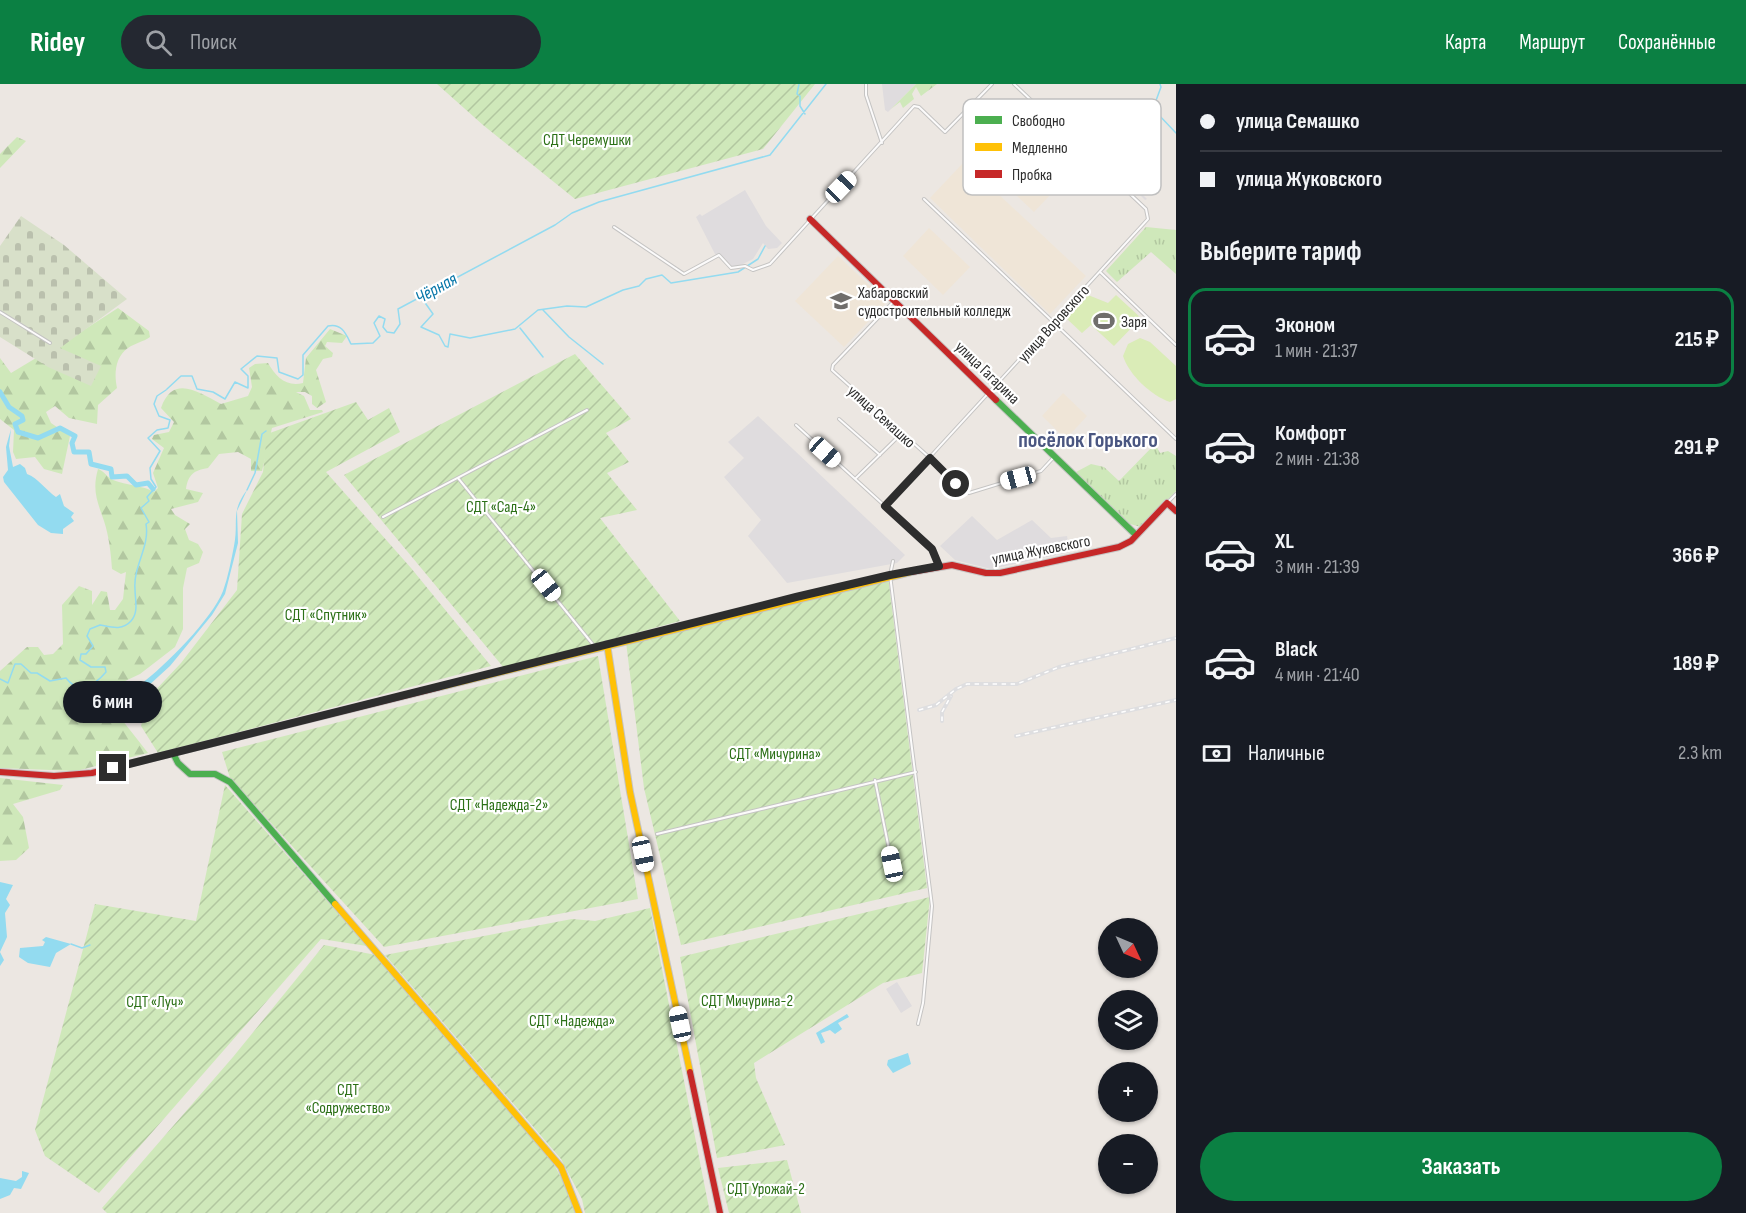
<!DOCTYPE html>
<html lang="ru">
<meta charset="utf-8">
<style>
:root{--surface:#171b24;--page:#242831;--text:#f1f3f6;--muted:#9ea1a6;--line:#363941;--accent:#0b8043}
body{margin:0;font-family:"Sofia Sans Condensed",sans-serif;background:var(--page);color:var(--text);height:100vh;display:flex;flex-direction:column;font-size:22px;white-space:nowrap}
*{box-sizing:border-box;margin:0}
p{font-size:20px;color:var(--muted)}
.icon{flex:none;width:33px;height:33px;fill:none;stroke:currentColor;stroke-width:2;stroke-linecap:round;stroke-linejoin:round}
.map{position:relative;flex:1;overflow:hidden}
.details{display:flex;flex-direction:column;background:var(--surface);width:570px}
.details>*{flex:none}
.top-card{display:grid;align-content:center;height:132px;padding:0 24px;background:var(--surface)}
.needle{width:39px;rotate:134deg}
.controls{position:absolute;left:1098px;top:834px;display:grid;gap:12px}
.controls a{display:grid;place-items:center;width:60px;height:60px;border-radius:50%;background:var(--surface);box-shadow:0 2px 4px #0004;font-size:30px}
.end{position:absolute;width:27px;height:27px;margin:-14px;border:8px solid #2d2d2d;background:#fff;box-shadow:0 0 0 3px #fff}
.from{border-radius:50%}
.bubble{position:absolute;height:42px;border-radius:21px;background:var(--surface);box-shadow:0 2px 4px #0004;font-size:20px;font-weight:700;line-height:42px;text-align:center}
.car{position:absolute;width:18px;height:36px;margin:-18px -9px;border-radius:8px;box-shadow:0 0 4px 2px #0007;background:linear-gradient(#fff 24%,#345 0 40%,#fff 0 76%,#345 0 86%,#fff 0)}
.top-card b{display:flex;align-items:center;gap:21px;height:57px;font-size:22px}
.top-card b+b{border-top:2px solid var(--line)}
.top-card i{width:15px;height:15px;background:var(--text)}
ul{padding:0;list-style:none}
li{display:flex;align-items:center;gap:18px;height:99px;margin:0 12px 9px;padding:0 12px;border:3px solid transparent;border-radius:18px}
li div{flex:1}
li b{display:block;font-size:22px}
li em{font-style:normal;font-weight:700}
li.selected{border-color:var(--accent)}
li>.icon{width:54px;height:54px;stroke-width:1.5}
h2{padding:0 24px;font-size:27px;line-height:72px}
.pay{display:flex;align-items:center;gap:15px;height:66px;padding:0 24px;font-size:22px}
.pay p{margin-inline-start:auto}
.button{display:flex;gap:12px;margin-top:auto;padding:12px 24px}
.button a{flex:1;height:69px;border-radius:36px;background:var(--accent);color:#fff;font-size:24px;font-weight:700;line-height:69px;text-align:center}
header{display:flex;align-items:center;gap:36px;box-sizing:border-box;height:84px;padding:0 30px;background:var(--accent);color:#fff}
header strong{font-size:28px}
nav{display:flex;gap:33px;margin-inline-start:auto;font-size:21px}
.search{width:420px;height:54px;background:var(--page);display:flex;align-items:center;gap:15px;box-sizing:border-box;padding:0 21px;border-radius:33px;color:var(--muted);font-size:22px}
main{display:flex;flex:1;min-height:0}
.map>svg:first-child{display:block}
.industrial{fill:#dfdcde}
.education{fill:#efe5d7}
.forest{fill:url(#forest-firs)}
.cemetery{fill:url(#cemetery-stones)}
.park{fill:url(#park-tufts)}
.garden{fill:url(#garden-furrows)}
.pitch{fill:#daecb7}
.water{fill:#93dbf0}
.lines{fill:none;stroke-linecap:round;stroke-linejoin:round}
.stream{stroke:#93dbf0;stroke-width:1.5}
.river{stroke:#93dbf0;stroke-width:5}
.street-casing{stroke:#c5c4c3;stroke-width:4}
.fast-casing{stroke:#c5c4c3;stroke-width:8}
.slow-casing{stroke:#c5c4c3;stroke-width:8}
.jam-casing{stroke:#c5c4c3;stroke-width:8}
.street{stroke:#fcfbfb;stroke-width:2}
.fast{stroke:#4caf50;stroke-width:6}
.slow{stroke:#ffc107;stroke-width:6}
.jam{stroke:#c62828;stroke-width:6}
.rail-casing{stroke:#dedee0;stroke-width:4}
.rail{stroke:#fff;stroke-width:1.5;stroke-dasharray:4.5;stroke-linecap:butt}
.route{stroke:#2d2d2d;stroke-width:8}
.labels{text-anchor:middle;stroke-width:4.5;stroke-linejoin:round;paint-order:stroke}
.park-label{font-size:16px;fill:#2c7017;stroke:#fff}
.poi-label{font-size:16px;fill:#2d2d2d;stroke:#fff;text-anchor:start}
.street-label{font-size:16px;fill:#2d2d2d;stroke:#fff}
.water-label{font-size:18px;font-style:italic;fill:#0676a8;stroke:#fff}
.district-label{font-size:22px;font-weight:bold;fill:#4a5681;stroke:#fff}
.key{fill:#fff;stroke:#c0c0c0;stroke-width:1.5}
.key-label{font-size:16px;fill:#2d2d2d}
</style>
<header>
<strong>Ridey</strong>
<div class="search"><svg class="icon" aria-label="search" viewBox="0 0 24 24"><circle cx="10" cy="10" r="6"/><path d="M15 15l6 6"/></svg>Поиск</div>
<nav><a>Карта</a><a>Маршрут</a><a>Сохранённые</a></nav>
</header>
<main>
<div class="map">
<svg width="1176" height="1129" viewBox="0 0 1176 1129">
<defs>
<pattern id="forest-firs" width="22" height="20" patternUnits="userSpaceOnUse" patternTransform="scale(1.5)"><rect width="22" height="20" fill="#cfe8ba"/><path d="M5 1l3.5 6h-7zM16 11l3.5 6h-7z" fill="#b2c7a0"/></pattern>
<pattern id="cemetery-stones" width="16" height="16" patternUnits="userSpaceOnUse" patternTransform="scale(1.5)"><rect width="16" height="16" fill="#d8e0c9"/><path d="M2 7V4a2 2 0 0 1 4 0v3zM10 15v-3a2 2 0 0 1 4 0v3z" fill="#bac0ad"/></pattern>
<pattern id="park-tufts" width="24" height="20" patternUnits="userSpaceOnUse" patternTransform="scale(1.5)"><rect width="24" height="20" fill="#cfe8ba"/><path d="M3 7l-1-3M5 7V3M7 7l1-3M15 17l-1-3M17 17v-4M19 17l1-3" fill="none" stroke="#b2c7a0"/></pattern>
<pattern id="garden-furrows" width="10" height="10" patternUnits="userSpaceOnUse" patternTransform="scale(1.5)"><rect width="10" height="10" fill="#cfe8ba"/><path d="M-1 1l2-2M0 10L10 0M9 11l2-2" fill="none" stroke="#b2c7a0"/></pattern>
</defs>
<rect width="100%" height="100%" fill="#ece7e2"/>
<path class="industrial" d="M882 0H916L888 28 885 26Z
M1083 49 1119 81 1116 84 1147 115 1145 116 1081 52Z
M745 106 766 142 782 159 777 164 768 165 763 159 753 175 733 185 715 170 696 133 700 130 702 132Z
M758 332 905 471 897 479 787 499 748 452 761 436 724 393 744 374 728 358Z
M972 432 997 456 1032 436 1051 454 1067 452 1070 468 991 485 955 476 940 462Z
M897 898 912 922 901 929 886 905Z"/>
<path class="education" d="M1036 60 1069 91 1034 128 1001 97Z
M964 78 1086 192 1050 230 930 114Z
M929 144 970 183 943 211 903 172Z
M838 172 887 218 844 263 795 217Z
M1063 309 1087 332 1066 355 1042 332Z"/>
<path class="forest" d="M916 0H937L921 12 916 3 912 10 914 15 903 24 900 18 891 25Z
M17 53 26 57 0 84V70Z
M118 224 149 247 150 253C143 258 135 259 128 264 115 273 114 290 117 304L98 321 97 340 69 334 55 322 46 328 51 339 70 352 62 390 44 385 35 373 16 375 13 368 14 346 0 335V274L11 289 41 271H57L59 262Z
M330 245 347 252 342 259 327 258 325 262 333 269 332 273 323 275 316 286 326 318 317 324 312 320V312L305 308H296L304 312 310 326H322L323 328 272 344 262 387H251V375L238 368 219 370 208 384C194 386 188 391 186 405L203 409 198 418 171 425 175 431 190 440 185 445 189 456 198 460 203 468 199 479 187 484 183 504V545L175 563 140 590 121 599 126 624 119 632 148 669 76 687 0 684V587L27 563H38L44 571 53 570 63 560 62 521 79 502 92 507V521L101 507 107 508 110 526H115L123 515 126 488 121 490 112 485C111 470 109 452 104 437 97 417 92 406 98 385 104 387 108 394 113 396 126 401 145 402 154 408L158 404 153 389 164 364 152 355 154 351 169 348 174 338 161 324C173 290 198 308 221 320L248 312 252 303 249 284 255 280 268 279C276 293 286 303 303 299L306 274Z
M0 694 63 701 60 706 13 720 23 733 29 764 16 776 0 777Z"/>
<path class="cemetery" d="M21 132 64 161 127 215 60 264 101 282 91 302 48 283 0 253V162Z"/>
<path class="park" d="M1146 143 1176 146V190L1151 168 1117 198 1106 187Z
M1155 360 1160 369 1168 367 1176 372V407L1141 443 1130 440 1076 388 1091 380 1104 383 1119 397Z"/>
<path class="garden" d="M437 0H815L763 65 575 115 483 41Z
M575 270 631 335 606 349 629 378 607 389 637 426 600 434 680 537 504 584 344 391Z
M356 318 368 336 389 324 400 348 326 388 411 484 491 582 158 669 141 642 150 612 181 579 237 506 242 430 263 388 267 350Z
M878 492H888L927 804 681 861 644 704 626 558Z
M598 572 638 815 384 863 230 694 222 668Z
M225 701 367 862 321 855 99 1109 45 1072 35 1046 95 820 196 837Z
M930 813 922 889 883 899 754 979 756 994 785 1061 717 1074 680 873Z
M650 824 710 1129H585L582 1115 561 1075 385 871 572 835 595 837Z
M324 861 376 871 545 1064 570 1110 577 1129H107L102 1124 233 973Z
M787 1076 801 1129H729L718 1084Z"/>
<path class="pitch" d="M1088 211 1108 219 1116 211 1141 234 1114 262 1091 241 1082 249 1066 234Z
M1140 254 1150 258 1176 282V315L1170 318C1152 312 1129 291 1123 272L1128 260Z"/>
<path class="water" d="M11 345 9 362 13 383 20 380 25 384 27 390C38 394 46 406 56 413L60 410 64 422 74 429 71 433 74 437 63 445V450L51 449 38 441 4 398 3 393 8 386 6 363Z
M247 406 237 427 238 459 225 510 212 531 170 582 147 603 149 605 140 613 124 607 130 597 141 600C165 582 212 535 223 507 228 493 231 477 234 462 239 438 230 428 247 406Z
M0 798 13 801 6 815 10 821 5 829 7 853 0 868 4 876 0 882Z
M46 853 71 860 56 869 50 883 28 879 19 873 20 864 43 862 45 858 42 856Z
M847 930 849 933 838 939 842 945 835 950 830 946 821 949 825 958 821 960 816 949Z
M908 969 911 980 893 989 887 981 888 976Z
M22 1087 29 1089 21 1105 14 1104 10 1111 0 1115V1094L16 1097 22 1093Z"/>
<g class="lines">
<path class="stream" d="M799 0 797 10 800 12V22L805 30
M1160 0 1161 3 1154 22 1157 29 1176 49
M421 213 433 230 421 243 439 251 445 262 448 263 450 250 470 254 515 245 538 226 567 222 586 223 623 206 639 202 646 195 662 191 671 199 738 188 758 175 765 162
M543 226 569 253 603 280
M520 244 543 273
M167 305 181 292H192L197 305 213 308 225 315 235 298 248 304V292L241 285 257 272 277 274 279 288 298 295 303 291V271L328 242C342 239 346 250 351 260L373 259 380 252 374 239 379 232 385 235 383 243 387 248 394 249 400 240 398 225 555 141 572 129 599 118 770 71 826 0
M247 406 255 389 262 350 266 347
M0 595 8 599 15 580H21L31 589H37L50 597 66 594C79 611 94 602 106 588L105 583H91L80 576 81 570H86L93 562 87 552 90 545 100 541C111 543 122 547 131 537 139 528 135 516 135 505 133 482 150 463 146 440L149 438 141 424 149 417 147 413 156 403 151 395 150 384 160 367 148 354 157 346 168 344 170 336 159 332 154 320 157 312 166 306
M71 860 82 864 90 861"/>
<path class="river" d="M0 308 9 323 22 332 23 336 15 340 18 348 38 354 60 344 75 352 72 359 74 368H89L91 380 111 385 112 393 127 392 136 401 148 399 153 405"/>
<defs>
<path id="street" d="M866 0V11L882 59
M924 115 1176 355
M614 143 684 190 719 171 731 184 745 182 753 186 770 180 914 22 919 23 945 48 992 0
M1100 188 1176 261
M895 216 833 281 832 286 969 409 1041 387 1055 372
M0 228 50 259
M839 335 880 371
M796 341 932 465 939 482
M458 394 595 563
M856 394 901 350
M1167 419 1176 410
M885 422 1148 135 1146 125 1014 0
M383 433 587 326
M893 477 890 491 932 822 923 919 918 940
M875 696 895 795
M657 750 916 688"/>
<path id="fast" d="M996 316 1136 451
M173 669 178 679 190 690H215L230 698 335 820"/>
<path id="slow" d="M607 560 630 708 690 988
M440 603 911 488
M335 820 561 1083 579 1129"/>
<path id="jam" d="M810 135 996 316
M911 488 952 481 986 489H1000L1119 463 1131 457 1167 419 1176 427
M0 688 54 692 92 689 440 603
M690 988 720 1129"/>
</defs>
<use href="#street" class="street-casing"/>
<use href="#fast" class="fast-casing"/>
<use href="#slow" class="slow-casing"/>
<use href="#jam" class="jam-casing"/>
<use href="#street" class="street"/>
<use href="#fast" class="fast"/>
<use href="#slow" class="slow"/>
<use href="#jam" class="jam"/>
<defs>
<path id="rail" d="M919 626 936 621 956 605 967 600H1017L1059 583 1176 554
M942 637V628L951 612
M1016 652 1176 616"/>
</defs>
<use href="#rail" class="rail-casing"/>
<use href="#rail" class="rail"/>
</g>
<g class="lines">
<path class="route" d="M113 684 796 513 890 491 939 482 932 465 885 422 930 374 956 400"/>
</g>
<defs>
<symbol id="university-bare" viewBox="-9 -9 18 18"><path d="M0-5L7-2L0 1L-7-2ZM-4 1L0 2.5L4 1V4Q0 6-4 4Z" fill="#706e6c" stroke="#fff" stroke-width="2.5" paint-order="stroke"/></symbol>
<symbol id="stadium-bare" viewBox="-9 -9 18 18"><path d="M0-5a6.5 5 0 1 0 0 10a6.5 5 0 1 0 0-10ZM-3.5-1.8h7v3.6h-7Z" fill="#706e6c" stroke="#fff" stroke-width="2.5" paint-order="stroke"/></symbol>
</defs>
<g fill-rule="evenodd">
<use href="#university-bare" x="826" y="202" width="30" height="30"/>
<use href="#stadium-bare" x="1089" y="222" width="30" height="30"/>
</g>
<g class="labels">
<g class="park-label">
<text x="587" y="61">СДТ Черемушки</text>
<text x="501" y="428">СДТ «Сад-4»</text>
<text x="326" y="536">СДТ «Спутник»</text>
<text x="775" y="675">СДТ «Мичурина»</text>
<text x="499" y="726">СДТ «Надежда-2»</text>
<text x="747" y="922">СДТ Мичурина-2</text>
<text x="155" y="923">СДТ «Луч»</text>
<text x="572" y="942">СДТ «Надежда»</text>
<text x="348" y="1011">СДТ<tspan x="348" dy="18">«Содружество»</tspan></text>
<text x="766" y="1110">СДТ Урожай-2</text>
</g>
<g class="poi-label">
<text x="858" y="214">Хабаровский<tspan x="858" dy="18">судостроительный колледж</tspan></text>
<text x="1121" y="243">Заря</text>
</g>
<g class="street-label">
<text transform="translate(1053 239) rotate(-48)" y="6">улица Воровского</text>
<text transform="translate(988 288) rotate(44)" y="6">улица Гагарина</text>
<text transform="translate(882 332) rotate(42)" y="6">улица Семашко</text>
<text transform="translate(1041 465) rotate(-11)" y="6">улица Жуковского</text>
</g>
<g class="water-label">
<text transform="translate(436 204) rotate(-29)" y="6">Чёрная</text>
</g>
<g class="district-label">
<text x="1088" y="363">посёлок Горького</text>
</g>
</g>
<rect x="963" y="15" width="198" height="96" rx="9" class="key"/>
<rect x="975" y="32" width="27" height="8" fill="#4caf50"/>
<rect x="975" y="59" width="27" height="8" fill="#ffc107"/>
<rect x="975" y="86" width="27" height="8" fill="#c62828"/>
<g class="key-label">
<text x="1012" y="42">Свободно</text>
<text x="1012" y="69">Медленно</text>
<text x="1012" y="96">Пробка</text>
</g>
</svg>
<div class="controls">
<a><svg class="needle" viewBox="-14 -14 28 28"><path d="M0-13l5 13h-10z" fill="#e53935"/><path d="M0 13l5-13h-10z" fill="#9ea1a6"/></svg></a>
<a><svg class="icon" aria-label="layers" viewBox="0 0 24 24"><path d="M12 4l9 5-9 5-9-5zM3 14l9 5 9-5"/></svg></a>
<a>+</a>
<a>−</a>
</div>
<i class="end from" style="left:956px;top:400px"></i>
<i class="end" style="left:113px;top:684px"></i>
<div class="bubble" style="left:63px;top:597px;width:99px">6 мин</div>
<i class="car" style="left:841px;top:103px;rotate:44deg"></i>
<i class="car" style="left:825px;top:368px;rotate:132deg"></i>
<i class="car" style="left:1018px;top:394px;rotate:255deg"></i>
<i class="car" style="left:546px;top:501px;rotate:141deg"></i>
<i class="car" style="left:643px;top:770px;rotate:168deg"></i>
<i class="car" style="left:892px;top:780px;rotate:348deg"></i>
<i class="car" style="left:680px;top:940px;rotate:348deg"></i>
</div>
<section class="details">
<div class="top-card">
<b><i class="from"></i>улица Семашко</b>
<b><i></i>улица Жуковского</b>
</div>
<h2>Выберите тариф</h2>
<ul>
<li class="selected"><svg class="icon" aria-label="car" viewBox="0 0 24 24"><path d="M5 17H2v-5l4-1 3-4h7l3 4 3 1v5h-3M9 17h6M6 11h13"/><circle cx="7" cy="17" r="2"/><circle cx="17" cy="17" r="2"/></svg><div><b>Эконом</b><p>1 мин · 21:37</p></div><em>215 ₽</em></li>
<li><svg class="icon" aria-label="car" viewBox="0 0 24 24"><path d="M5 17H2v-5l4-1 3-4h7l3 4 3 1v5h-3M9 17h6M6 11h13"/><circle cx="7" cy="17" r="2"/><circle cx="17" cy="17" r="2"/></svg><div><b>Комфорт</b><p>2 мин · 21:38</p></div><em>291 ₽</em></li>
<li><svg class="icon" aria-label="car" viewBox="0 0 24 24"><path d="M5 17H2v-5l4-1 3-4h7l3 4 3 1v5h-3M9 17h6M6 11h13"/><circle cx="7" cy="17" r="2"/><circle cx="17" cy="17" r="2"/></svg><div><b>XL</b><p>3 мин · 21:39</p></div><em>366 ₽</em></li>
<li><svg class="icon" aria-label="car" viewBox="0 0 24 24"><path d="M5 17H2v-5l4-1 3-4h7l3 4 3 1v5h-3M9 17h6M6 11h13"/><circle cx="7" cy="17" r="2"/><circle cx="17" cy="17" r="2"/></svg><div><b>Black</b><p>4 мин · 21:40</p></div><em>189 ₽</em></li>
</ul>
<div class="pay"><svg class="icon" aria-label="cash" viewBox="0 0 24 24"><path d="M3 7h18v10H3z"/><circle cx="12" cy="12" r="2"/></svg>Наличные<p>2.3 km</p></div>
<div class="button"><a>Заказать</a></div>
</section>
</main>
